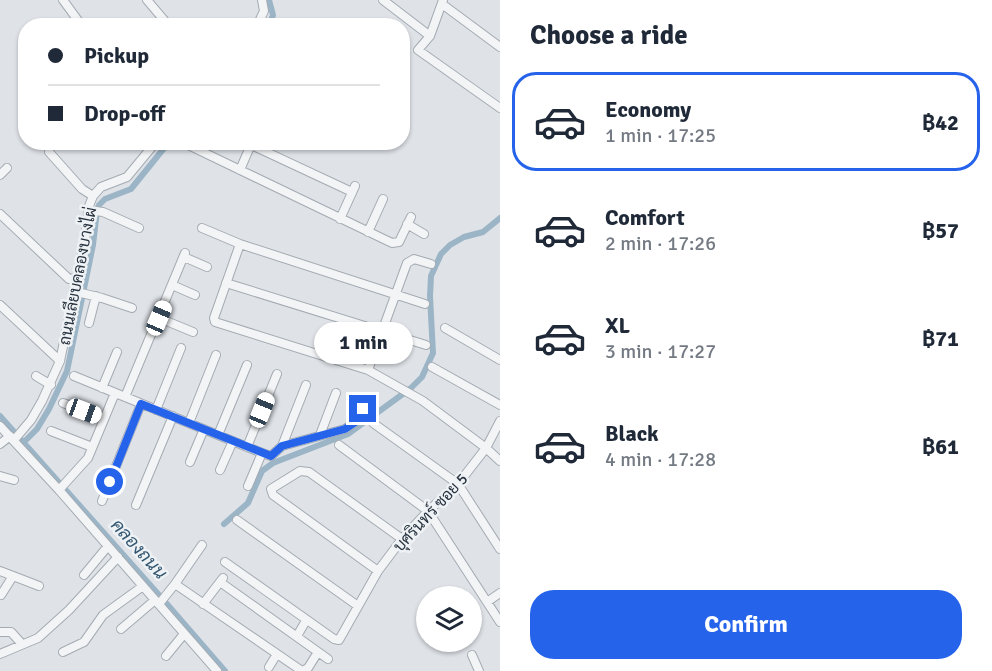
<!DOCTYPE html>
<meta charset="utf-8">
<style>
:root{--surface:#fff;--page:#f2f2f3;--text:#1f2937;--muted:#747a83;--line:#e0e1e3;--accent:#2563eb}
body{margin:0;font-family:Signika,Sarabun,sans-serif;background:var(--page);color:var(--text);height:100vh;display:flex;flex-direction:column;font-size:22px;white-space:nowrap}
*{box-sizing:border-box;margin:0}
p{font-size:20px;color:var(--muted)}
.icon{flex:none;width:33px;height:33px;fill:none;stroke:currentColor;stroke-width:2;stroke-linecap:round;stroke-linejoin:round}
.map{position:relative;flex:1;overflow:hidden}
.panel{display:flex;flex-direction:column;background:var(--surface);width:492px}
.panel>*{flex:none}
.hud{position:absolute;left:18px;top:18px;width:392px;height:132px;border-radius:24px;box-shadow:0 2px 4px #0004;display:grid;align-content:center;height:132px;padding:0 30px;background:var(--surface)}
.fabs{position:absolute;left:416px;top:586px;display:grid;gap:12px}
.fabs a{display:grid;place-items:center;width:66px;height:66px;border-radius:50%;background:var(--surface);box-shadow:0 2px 4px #0004;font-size:30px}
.end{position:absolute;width:27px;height:27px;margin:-14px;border:8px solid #2563eb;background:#fff;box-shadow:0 0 0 3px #fff}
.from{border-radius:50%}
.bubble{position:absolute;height:42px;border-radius:21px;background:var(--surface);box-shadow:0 2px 4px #0004;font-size:20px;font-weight:700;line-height:42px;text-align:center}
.car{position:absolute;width:18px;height:36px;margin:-18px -9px;border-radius:8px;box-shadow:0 0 4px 2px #0007;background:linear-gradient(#fff 24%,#345 0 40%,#fff 0 76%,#345 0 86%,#fff 0)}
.hud b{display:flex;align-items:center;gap:21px;height:57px;font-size:22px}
.hud b+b{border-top:2px solid var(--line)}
.hud i{width:15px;height:15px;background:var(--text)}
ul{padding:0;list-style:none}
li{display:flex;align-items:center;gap:18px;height:99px;margin:0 12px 9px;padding:0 18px;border:3px solid transparent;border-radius:24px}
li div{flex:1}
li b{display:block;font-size:22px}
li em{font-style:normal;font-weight:700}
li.current{border-color:var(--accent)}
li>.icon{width:54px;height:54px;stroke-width:1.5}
h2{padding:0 30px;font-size:27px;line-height:72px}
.button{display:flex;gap:12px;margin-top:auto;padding:12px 30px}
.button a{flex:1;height:69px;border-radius:24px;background:var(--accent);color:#fff;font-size:24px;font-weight:700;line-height:69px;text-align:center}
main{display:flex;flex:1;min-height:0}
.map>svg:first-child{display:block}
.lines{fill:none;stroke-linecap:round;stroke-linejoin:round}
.canal{stroke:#9bb5c7;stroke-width:6}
.minor-casing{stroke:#a4abb2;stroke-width:10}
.minor{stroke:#f2f4f6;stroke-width:8}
.route{stroke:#2563eb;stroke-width:8}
.labels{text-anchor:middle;stroke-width:5;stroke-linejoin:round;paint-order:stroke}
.street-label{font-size:16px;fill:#28333f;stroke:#eef2f5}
.water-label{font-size:18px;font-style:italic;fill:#335671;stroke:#eef2f5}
</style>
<main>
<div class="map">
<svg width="500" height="671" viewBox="0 0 500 671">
<rect width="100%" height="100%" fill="#dfe3e8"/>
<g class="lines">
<path class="canal" d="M269 0 273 15 269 26
M0 416 159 595
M24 442 37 429 49 409 67 371 93 245 97 211 99 205 105 199 131 189 169 142
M224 524 248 503 262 471 273 463 348 434 411 388 422 377 433 353 430 296 431 276 441 254 450 245 464 237 483 232 500 218
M166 603 225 671"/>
<defs>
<path id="minor" d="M63 0 82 26
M147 0 169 26
M383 0 430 36
M443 0 430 36 418 50 500 108
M442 4 500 47
M257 26 264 11 262 0
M182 142 392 243 399 242 411 217
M245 142 352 192
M49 152 82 189 93 196
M240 170 252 142
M0 175 7 168
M88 210 103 212 139 228
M0 214 69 279 76 278
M340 219 355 186
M407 224 424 234
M202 228 240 244 425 304
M368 232 383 199
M240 244 214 318 215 322 368 370 423 401 486 448 500 461
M184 257 207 267
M226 283 426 345
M172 285 195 295
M73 291 102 298 132 308
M0 305 60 361
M159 318 193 332
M89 323 96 296
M445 328 500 360
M432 367 500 405
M368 370 407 263 414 259 431 264
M36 376 51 385
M74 376 262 453 248 486
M102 388 117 352
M125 397 185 253
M63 403 104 418
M156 410 181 348
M189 423 216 355
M373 423 458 484 500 549
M0 426 59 490 217 671
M51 431 92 447
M218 435 247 365
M320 435 336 393
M14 440 31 420 42 401 60 361 85 240 89 206 93 196 101 187 127 177 156 142
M0 444 10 436
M339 445 428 511 500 622
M282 446 306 385
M247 447 277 374
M262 453 271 456 282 446 345 429 357 421 363 409
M190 462 204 429
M220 470 233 441
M0 476 14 480
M59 490 88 458 115 393
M102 501 141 404
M136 505 173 416
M237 520 358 606
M225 562 334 639 339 640 378 571 402 539 428 511 458 484 486 448 500 421
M0 571 39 586
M378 571 273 495 271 489 300 471 309 472 402 539
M84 575 108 546
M220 582 328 659
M175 584 202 545
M1 595 13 576
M487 602 500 593
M159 604 175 584 302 671
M203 604 223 578
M121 629 155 600
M0 632H11L22 644
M297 636 304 624
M63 652 84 642 103 615 143 586
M0 654 38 638 69 610 118 557
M472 655 479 671
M166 656 184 634
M269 667 277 654
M302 671 308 668 318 652"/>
</defs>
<use href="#minor" class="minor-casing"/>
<use href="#minor" class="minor"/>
</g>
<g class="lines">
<path class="route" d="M110 482 141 404 271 456 282 446 345 429 357 421 363 409"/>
</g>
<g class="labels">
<g class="street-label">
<text transform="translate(77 276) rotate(-79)" y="6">ถนนเลียบคลองบางไผ่</text>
<text transform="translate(430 512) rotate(-47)" y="6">บุศรินทร์ ซอย 5</text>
</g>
<g class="water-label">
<text transform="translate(139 549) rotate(48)" y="6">คลองถนน</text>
</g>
</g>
</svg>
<div class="fabs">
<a><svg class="icon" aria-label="layers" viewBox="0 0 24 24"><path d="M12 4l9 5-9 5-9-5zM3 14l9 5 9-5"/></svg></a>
</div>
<i class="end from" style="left:110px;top:482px"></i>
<i class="end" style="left:363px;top:409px"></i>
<div class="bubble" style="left:314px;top:322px;width:99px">1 min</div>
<i class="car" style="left:159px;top:318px;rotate:23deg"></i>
<i class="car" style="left:262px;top:410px;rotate:22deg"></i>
<i class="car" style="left:84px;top:411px;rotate:110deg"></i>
<div class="hud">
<b><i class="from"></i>Pickup</b>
<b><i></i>Drop-off</b>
</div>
</div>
<section class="panel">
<h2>Choose a ride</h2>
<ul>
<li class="current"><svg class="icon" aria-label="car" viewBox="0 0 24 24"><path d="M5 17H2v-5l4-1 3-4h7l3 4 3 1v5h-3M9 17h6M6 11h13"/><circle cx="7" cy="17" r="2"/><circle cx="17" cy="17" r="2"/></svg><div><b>Economy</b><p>1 min · 17:25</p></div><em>฿42</em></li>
<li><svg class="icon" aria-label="car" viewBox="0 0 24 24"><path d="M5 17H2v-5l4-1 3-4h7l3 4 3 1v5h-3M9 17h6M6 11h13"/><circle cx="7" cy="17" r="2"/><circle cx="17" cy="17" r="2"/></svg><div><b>Comfort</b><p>2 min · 17:26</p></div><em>฿57</em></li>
<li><svg class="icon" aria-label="car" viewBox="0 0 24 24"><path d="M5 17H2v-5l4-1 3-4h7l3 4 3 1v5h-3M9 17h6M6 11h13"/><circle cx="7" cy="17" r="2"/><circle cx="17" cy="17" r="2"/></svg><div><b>XL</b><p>3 min · 17:27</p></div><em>฿71</em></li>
<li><svg class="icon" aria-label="car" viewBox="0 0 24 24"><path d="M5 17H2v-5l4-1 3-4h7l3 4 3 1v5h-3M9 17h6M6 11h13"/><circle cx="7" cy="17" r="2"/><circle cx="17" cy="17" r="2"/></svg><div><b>Black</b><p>4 min · 17:28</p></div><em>฿61</em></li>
</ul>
<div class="button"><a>Confirm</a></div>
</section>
</main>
